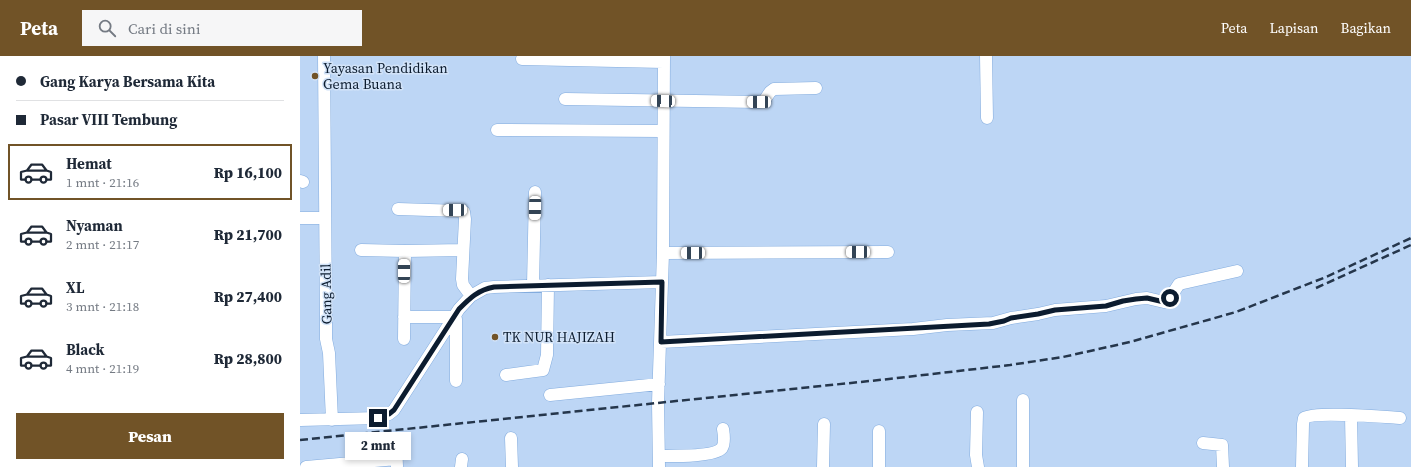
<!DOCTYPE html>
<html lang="id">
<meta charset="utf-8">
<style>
:root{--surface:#fff;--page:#f6f6f7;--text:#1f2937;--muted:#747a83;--line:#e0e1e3;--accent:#715327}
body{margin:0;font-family:"Source Serif 4",serif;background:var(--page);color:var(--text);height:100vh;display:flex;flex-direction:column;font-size:15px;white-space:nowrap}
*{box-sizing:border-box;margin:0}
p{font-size:13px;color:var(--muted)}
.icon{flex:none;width:22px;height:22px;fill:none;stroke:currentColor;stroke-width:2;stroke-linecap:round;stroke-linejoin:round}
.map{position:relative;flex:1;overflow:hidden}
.drawer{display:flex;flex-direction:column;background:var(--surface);width:300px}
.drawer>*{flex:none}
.banner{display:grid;align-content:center;height:88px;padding:0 16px;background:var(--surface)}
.end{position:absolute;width:18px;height:18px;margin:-9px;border:5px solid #0c1c2f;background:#fff;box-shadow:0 0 0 2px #fff}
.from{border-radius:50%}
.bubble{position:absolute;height:28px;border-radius:0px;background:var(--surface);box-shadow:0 2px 6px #0003;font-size:13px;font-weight:800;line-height:28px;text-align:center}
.car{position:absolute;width:12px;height:24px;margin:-12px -6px;border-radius:5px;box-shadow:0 0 3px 1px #0007;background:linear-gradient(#fff 24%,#345 0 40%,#fff 0 76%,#345 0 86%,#fff 0)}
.banner b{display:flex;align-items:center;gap:14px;height:38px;font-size:15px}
.banner b+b{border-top:1px solid var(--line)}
.banner i{width:10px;height:10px;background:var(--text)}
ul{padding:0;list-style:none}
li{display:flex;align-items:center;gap:12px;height:56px;margin:0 8px 6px;padding:0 8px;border:2px solid transparent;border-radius:0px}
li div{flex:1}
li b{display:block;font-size:15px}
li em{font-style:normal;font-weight:800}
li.on{border-color:var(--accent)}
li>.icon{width:36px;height:36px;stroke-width:1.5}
.button{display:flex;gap:8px;margin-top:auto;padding:8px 16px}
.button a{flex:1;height:46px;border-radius:0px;background:var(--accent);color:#fff;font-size:16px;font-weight:800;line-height:46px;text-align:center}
header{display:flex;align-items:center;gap:24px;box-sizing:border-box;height:56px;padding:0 20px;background:var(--accent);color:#fff}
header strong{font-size:19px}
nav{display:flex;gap:22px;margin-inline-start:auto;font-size:14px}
.search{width:280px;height:36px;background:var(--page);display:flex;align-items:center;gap:10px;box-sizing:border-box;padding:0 14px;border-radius:0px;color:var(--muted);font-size:15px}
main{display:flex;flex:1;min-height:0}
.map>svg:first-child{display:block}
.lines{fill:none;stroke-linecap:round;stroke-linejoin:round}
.minor-casing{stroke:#83acde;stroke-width:13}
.minor{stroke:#fff;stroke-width:12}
.rail{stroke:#25364b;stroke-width:2.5;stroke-dasharray:8 4;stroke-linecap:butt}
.route{stroke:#0c1c2f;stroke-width:5}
.poi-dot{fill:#715327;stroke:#d2e3f8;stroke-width:1.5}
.labels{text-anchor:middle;stroke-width:3;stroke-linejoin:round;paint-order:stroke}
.poi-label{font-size:14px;fill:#0c1c2f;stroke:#d2e3f8;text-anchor:start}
.street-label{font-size:14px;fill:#0c1c2f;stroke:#d2e3f8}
</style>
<header>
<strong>Peta</strong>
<div class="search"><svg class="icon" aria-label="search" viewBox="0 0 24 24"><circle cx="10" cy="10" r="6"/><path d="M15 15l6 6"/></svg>Cari di sini</div>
<nav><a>Peta</a><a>Lapisan</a><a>Bagikan</a></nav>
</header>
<main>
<section class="drawer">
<div class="banner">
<b><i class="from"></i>Gang Karya Bersama Kita</b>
<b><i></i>Pasar VIII Tembung</b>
</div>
<ul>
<li class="on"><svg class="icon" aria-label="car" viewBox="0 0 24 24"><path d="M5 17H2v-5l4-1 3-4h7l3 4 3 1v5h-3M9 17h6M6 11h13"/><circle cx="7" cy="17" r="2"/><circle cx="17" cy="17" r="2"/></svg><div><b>Hemat</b><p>1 mnt · 21:16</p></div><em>Rp 16,100</em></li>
<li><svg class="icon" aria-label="car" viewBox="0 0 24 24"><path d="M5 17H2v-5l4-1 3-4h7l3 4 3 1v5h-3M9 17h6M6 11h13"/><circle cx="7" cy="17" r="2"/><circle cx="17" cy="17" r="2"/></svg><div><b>Nyaman</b><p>2 mnt · 21:17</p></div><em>Rp 21,700</em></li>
<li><svg class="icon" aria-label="car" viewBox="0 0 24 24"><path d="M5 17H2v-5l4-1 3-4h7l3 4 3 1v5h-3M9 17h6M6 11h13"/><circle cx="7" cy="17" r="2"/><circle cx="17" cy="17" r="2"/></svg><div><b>XL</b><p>3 mnt · 21:18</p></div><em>Rp 27,400</em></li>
<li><svg class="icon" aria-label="car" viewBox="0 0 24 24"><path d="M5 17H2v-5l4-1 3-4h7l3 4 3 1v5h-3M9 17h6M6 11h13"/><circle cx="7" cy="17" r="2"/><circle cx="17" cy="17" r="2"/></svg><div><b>Black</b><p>4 mnt · 21:19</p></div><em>Rp 28,800</em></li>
</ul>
<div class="button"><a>Pesan</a></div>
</section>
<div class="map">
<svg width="1111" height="411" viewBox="0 0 1111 411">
<rect width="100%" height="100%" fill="#bdd6f5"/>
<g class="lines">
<defs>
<path id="minor" d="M24 0 26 262V283L29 297 32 364
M686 0 687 62
M222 3 364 6
M265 43 459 46 464 45 470 36 474 33 516 32
M197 74 363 75
M0 125 3 126
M98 153 160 155 164 156 165 163 162 223 163 229 171 240
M0 162H25
M61 194 105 195 104 283
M105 195 163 194
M363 197 588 196
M233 229 235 136
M104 261H154L156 263V325
M361 286 613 273 647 269 693 267 711 262 738 258 755 254 806 250 836 243 847 242 864 246 870 242 879 228 937 215
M206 319 243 314 247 299 248 229
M250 339 359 328
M723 344V411
M677 356 676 399 678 411
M1051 360 1052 411
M0 364 78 362 89 358 94 354 159 253 171 240 185 232 194 231 362 226
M579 375V411
M211 382 212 411
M903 387 922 389 923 411
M96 389 97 410
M359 400C371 400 415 401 422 392 425 387 424 379 423 373
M6 411 97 403
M161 411 162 403
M359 411 358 347 363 197 364 0
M523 411 524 368
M1002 411 1003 368 1004 362C1015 355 1083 361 1100 362"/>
</defs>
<use href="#minor" class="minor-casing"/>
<use href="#minor" class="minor"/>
<path class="rail" d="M1016 232 1111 189
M0 384 589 323 710 309 763 301 830 286 936 256 1026 221 1111 182"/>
</g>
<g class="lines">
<path class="route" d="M78 362 89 358 94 354 159 253C170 242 178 234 194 231L362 226 361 286 689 268 704 265 711 262 738 258 755 254 806 250 823 245 836 243 847 242 864 246 870 242"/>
</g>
<g class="poi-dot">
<circle cx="15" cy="20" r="4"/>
<circle cx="195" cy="281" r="4"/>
</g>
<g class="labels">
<g class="poi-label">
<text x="23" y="17">Yayasan Pendidikan<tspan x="23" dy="16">Gema Buana</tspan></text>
<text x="203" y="286">TK NUR HAJIZAH</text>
</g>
<g class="street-label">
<text transform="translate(26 238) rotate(-91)" y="5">Gang Adil</text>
</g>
</g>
</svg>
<i class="end from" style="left:870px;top:242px"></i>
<i class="end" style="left:78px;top:362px"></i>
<div class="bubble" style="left:45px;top:376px;width:66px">2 mnt</div>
<i class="car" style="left:363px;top:45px;rotate:272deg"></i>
<i class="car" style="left:459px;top:46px;rotate:271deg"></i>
<i class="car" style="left:235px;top:152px;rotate:181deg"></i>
<i class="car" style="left:155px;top:154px;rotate:269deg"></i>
<i class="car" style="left:558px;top:196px;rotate:270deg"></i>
<i class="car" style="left:393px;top:197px;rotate:270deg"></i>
<i class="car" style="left:104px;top:215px;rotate:0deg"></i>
</div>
</main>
